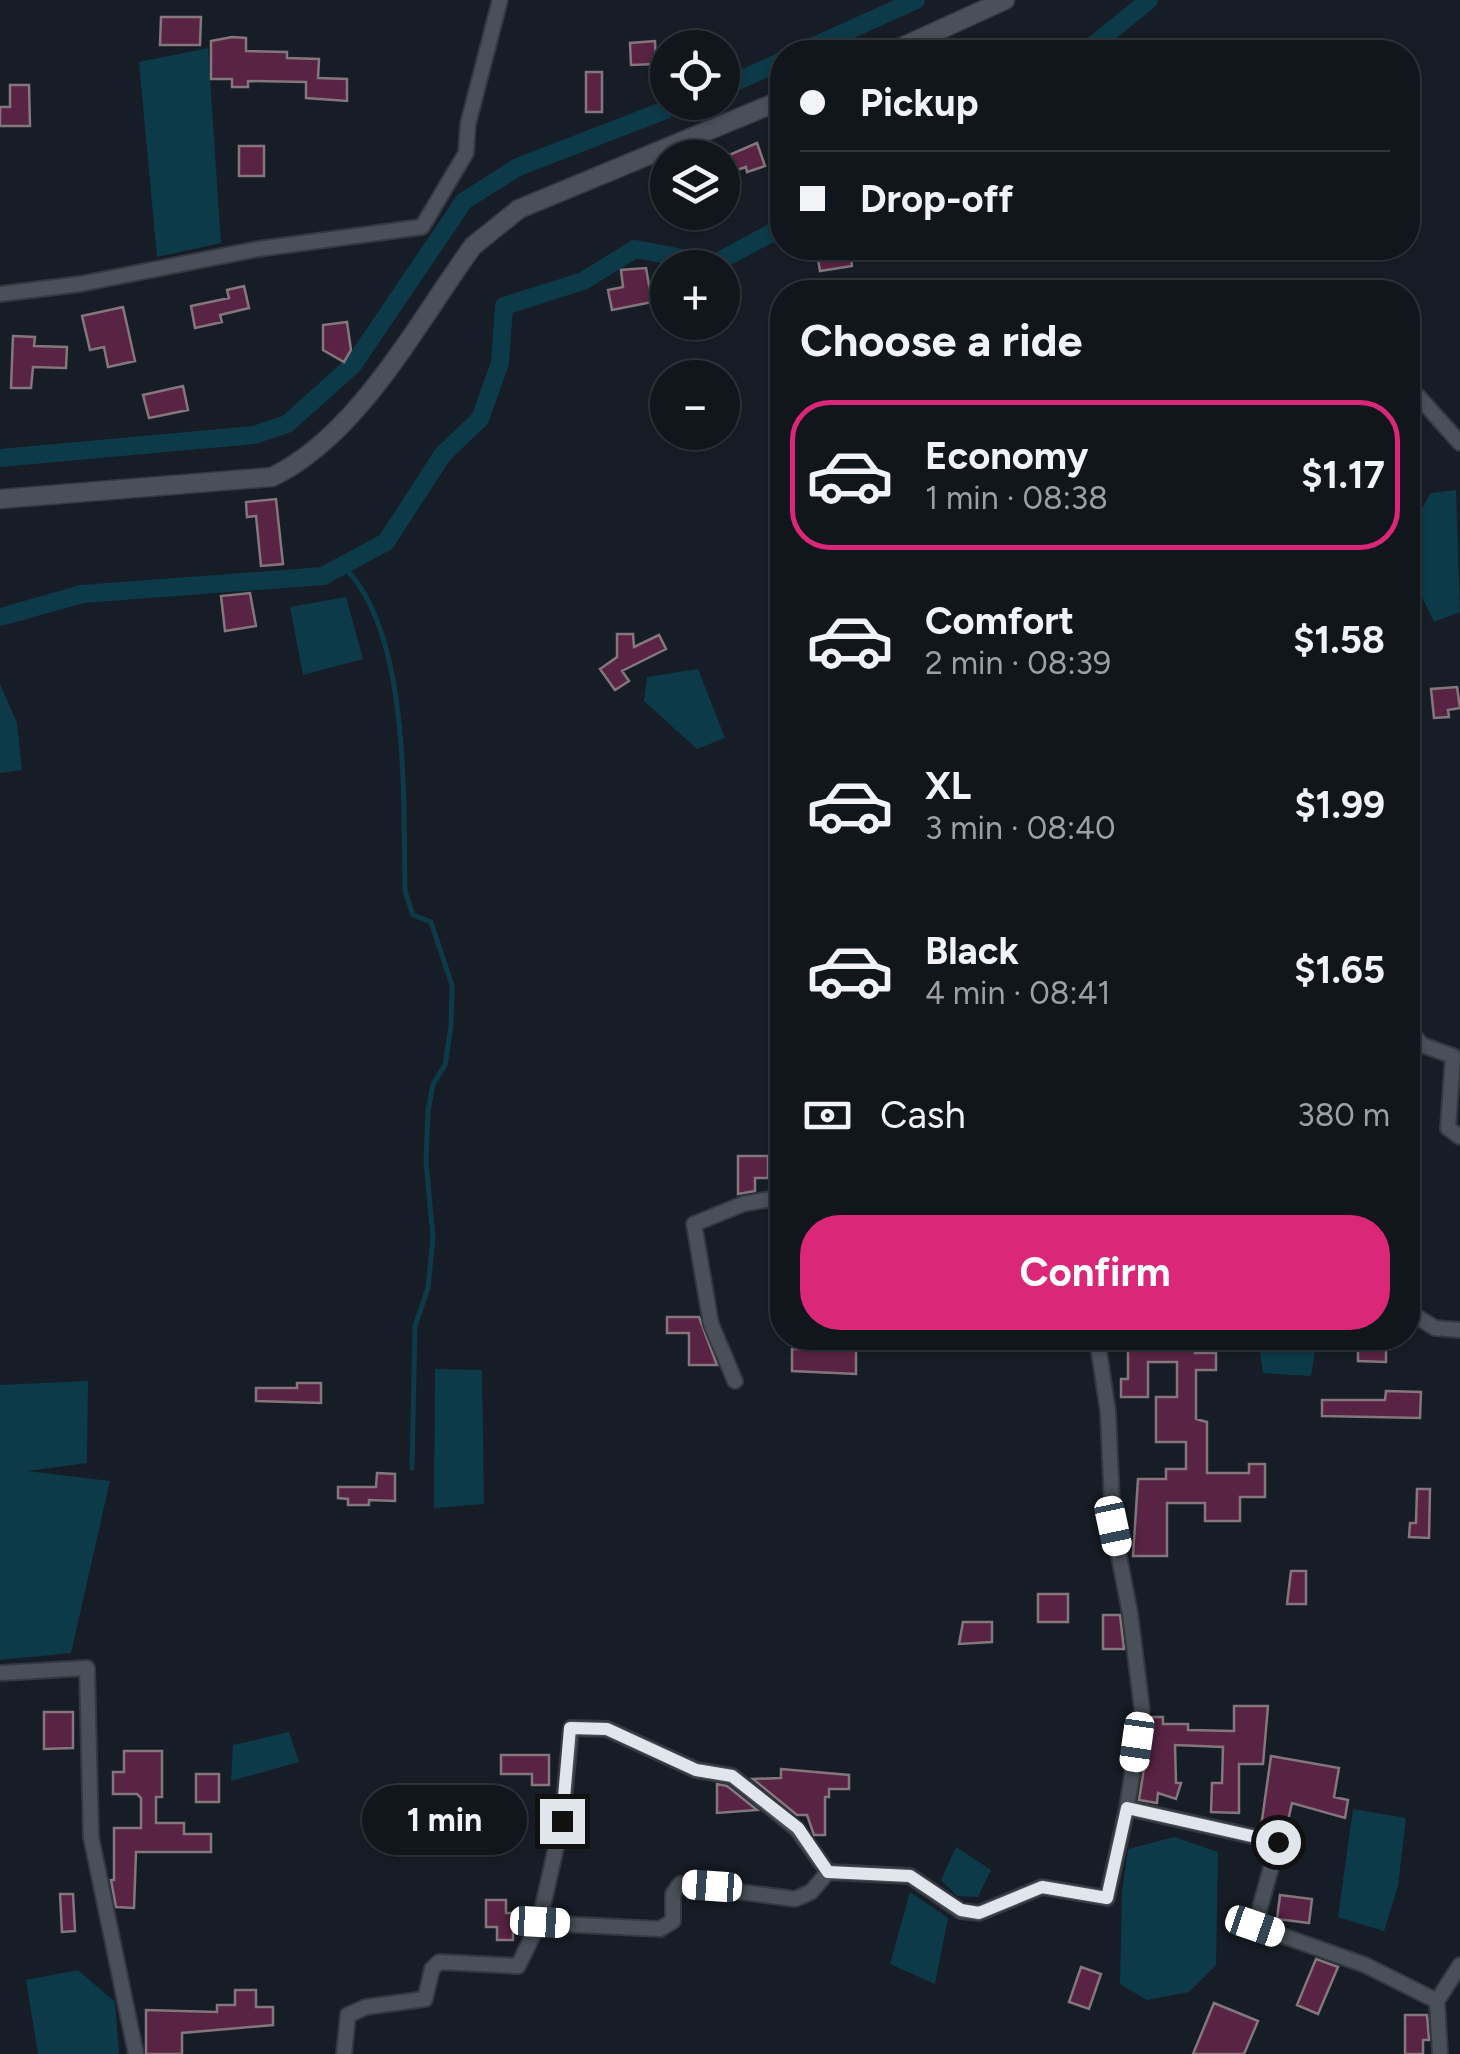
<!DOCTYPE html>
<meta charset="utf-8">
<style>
:root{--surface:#11161c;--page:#1a1f25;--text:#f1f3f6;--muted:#9c9fa3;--line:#30353b;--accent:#db2777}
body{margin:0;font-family:Figtree,sans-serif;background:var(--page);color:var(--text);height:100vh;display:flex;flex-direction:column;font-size:38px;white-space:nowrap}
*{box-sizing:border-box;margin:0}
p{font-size:32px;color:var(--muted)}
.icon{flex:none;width:55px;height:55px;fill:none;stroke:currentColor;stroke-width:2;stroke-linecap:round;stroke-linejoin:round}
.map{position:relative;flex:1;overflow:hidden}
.sheet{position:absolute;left:770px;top:280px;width:650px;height:1070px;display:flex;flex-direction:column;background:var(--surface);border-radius:40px;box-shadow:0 2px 8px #0004,0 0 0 2px var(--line)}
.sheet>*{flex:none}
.hud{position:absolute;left:770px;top:40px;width:650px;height:220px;border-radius:40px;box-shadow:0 2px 8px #0004,0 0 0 2px var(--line);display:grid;align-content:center;height:220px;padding:0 30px;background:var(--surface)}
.fabs{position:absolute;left:650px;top:30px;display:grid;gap:20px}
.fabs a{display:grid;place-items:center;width:90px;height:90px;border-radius:50%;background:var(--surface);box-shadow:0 2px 8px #0004,0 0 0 2px var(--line);font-size:50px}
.end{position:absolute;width:45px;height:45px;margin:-22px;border:12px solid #e1e6ec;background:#111;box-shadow:0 0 0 5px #111}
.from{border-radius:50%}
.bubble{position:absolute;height:70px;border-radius:35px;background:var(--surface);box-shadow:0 2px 8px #0004,0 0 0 2px var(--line);font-size:32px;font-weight:700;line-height:70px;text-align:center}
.car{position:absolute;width:30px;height:60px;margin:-30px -15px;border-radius:12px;box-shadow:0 0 8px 2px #0007;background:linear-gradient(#fff 24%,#345 0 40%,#fff 0 76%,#345 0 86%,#fff 0)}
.hud b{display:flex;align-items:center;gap:35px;height:95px;font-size:38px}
.hud b+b{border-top:2px solid var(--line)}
.hud i{width:25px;height:25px;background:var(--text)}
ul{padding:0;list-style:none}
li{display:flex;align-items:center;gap:30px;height:150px;margin:0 20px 15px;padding:0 10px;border:5px solid transparent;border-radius:40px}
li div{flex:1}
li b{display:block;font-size:38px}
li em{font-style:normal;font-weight:700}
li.current{border-color:var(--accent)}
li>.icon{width:90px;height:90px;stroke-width:1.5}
h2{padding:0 30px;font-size:45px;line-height:120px}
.pay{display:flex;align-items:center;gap:25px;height:110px;padding:0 30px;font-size:38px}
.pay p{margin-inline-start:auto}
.action{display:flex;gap:20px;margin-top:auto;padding:20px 30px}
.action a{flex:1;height:115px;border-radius:40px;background:var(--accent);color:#fff;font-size:40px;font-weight:700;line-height:115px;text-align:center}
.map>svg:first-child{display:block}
.water{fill:#0d3a48}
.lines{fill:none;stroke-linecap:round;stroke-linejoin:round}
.stream{stroke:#0d3a48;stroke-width:5}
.canal{stroke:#0d3a48;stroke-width:18}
.building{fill:#592343;stroke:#83767c;stroke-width:2.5}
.minor-casing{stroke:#353840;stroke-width:18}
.tertiary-casing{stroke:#353840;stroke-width:21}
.minor{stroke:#49505a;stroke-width:14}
.tertiary{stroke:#49505a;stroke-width:18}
.route{stroke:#e1e6ec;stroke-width:12}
</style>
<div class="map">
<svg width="1460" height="2054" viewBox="0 0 1460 2054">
<rect width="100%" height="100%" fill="#171d26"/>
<path class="water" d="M208 48 221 243 157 257 139 62Z
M1456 490 1460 612 1434 622C1405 560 1394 554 1431 493Z
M346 597 363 659 303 675 290 607Z
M698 669 725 738 697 749 644 701 647 677Z
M0 684 17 723 22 770 0 773Z
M1258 1338H1317L1311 1376 1263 1373Z
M435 1369 482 1370 484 1504 434 1508Z
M88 1381 87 1463 27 1471 110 1481 71 1653 0 1660V1385Z
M289 1732 299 1762 231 1781 233 1745Z
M1353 1809 1406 1818 1398 1886 1384 1931 1338 1917Z
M1174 1837 1218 1852 1216 1965 1189 1992 1147 2000 1120 1984 1122 1892 1128 1849Z
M956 1847 991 1870 978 1897 957 1896 941 1880Z
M910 1892 948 1918 935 1984 890 1964Z
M78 1970 115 2002 119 2054H38L26 1980Z"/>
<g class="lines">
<path class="stream" d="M342 565C411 630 403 801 405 891L413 915 431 922 452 985 451 1026 445 1065 433 1084 428 1111 426 1161 433 1238 428 1288 415 1326 412 1468"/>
<path class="canal" d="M801 52 916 0
M1085 52 1149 0
M722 88 782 61
M0 458 254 435 287 424 353 365 464 201 518 167 686 102
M0 617 82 594 323 576 386 542 443 454 480 419 500 363 504 306 583 281 635 249 714 264 782 227"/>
</g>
<path class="building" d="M161 17H201L200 45H160Z
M232 37 246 38V51L287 52V58L319 59 318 78 347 79V101L306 98V82L248 81V87H232V79H211V41Z
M655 41 656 64 631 65 630 43Z
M586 72H602V112H586Z
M10 85H29L30 126H0V107H10Z
M757 143 765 166 747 172 746 167 722 175V158Z
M239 146H264V176H239Z
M816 248H850L852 266 820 271Z
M646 268 652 302 612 310 608 290 623 287 621 270Z
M244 286 249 308 220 315 222 322 195 328 191 306 229 298 227 290Z
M123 307 135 361 108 367 104 347 90 350 82 316Z
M347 322 351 350 344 362 323 350V325Z
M13 336 35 337 34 346 67 347 66 368 33 367 31 388H11Z
M183 386 188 410 149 418 143 395Z
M276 499 283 564 261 566 256 516 247 517 246 502Z
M250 593 256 626 225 631 221 596Z
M617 634H633L634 647 659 635 666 649 622 671 629 681 615 690 600 669 617 657Z
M1457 687 1460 708 1448 710 1449 717 1434 718 1431 689Z
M738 1156H768V1178H755V1191L738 1194Z
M667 1317H699L717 1365H689V1333H667Z
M818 1338H856V1374L792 1371V1349H818Z
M1175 1338H1195V1353H1216V1370H1196V1419L1207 1422V1473H1249V1464H1265V1497H1240V1521H1205V1503H1167V1556H1133L1138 1479H1166V1469H1186V1442H1156V1397H1177V1362H1148V1397H1121V1379H1128V1341L1175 1342Z
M1358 1341 1386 1342V1362L1358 1361Z
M297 1383H321V1403L256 1401V1388H297Z
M1386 1391 1421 1392 1420 1418 1322 1416V1400H1385Z
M377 1473 395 1474V1501L369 1500V1505H348V1499L338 1498V1487H376Z
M1417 1489H1430L1429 1538 1409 1537 1410 1523H1416Z
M1291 1571H1306V1604H1287Z
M1038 1594H1068V1622H1038Z
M1103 1615H1120L1124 1649H1103Z
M963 1622H992V1642L959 1644Z
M1234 1706H1268L1263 1764H1239V1813L1211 1812 1212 1783H1222L1223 1747 1175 1745 1176 1783H1181L1176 1799 1158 1793 1157 1803 1139 1800 1152 1717H1163V1724H1188V1730L1234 1731Z
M44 1712H73V1748L44 1749Z
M124 1751H162V1797H156V1823H184V1834H211V1852H136L134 1908 116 1907 111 1880H114V1828H141V1798L137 1794H113V1772H124Z
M501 1755H549V1785H532V1774H501Z
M1271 1756 1339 1768 1334 1797 1348 1800 1345 1818 1292 1803 1285 1834 1261 1827Z
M781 1769 849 1775V1789H829V1797H825V1835H814L807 1815H797L753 1779 781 1778Z
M196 1774H219V1802H196Z
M717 1784 727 1786 757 1810 717 1813Z
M60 1894H73L75 1931 62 1932Z
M1280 1895 1312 1899 1309 1923 1277 1919Z
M486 1900H506V1913H513V1940H497V1927H486Z
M1316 1959 1338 1967 1318 2014 1297 2005Z
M1081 1967 1101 1974 1089 2009 1069 2002Z
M235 1990H256V2007H273V2025L182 2033V2054H146V2010L217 2012V2005H235Z
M1214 2003 1258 2021 1244 2054H1193Z
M1405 2015H1427L1429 2040H1423V2054H1405Z"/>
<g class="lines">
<defs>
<path id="minor" d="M0 294 80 284 258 249 422 227 466 153 468 124 500 0
M1408 385 1460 443
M1408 1029 1422 1045 1453 1056 1448 1128 1460 1137
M1408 1311 1435 1328 1460 1330
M1097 1338 1108 1412 1113 1526 1130 1613 1142 1709 1127 1808 1278 1842 1255 1926 1365 1965 1437 2001 1440 2054
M735 1381 711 1324 694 1224 743 1204 782 1197
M0 1673 87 1668 91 1837 136 2054
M828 1872 797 1829 732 1776 696 1770 607 1729 571 1728 562 1821 539 1923 660 1929 673 1921V1894L680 1884 795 1899 811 1892 828 1872 910 1876 961 1911 979 1913 1042 1887 1107 1898 1127 1808
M1437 2001 1460 1965
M344 2054 348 2015 366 2007 425 1999 432 1969 439 1962 518 1966 539 1923"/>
<path id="tertiary" d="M891 52 1005 0
M0 499 272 477C359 435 417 323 473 246L519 209 782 100"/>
</defs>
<use href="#minor" class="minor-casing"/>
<use href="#tertiary" class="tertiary-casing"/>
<use href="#minor" class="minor"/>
<use href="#tertiary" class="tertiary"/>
</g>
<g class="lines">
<path class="route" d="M562 1821 570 1728 607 1729 696 1770 732 1776 798 1828 828 1872 910 1876 961 1910 979 1913 1042 1887 1107 1898 1127 1808 1278 1842"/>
</g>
</svg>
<div class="fabs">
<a><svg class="icon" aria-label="locate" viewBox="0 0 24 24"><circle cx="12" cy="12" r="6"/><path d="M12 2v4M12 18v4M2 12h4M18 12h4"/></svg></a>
<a><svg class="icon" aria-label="layers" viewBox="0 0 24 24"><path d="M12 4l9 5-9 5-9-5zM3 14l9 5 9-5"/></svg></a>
<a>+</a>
<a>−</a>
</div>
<i class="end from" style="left:1278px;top:1842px"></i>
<i class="end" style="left:562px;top:1821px"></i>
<div class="bubble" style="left:362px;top:1785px;width:165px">1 min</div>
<i class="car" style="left:1113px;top:1526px;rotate:168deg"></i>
<i class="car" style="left:1137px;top:1742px;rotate:188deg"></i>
<i class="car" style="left:712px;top:1886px;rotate:274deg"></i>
<i class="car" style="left:540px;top:1922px;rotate:93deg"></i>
<i class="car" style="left:1255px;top:1926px;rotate:109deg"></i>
<div class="hud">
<b><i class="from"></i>Pickup</b>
<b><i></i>Drop-off</b>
</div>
<section class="sheet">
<h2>Choose a ride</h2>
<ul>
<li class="current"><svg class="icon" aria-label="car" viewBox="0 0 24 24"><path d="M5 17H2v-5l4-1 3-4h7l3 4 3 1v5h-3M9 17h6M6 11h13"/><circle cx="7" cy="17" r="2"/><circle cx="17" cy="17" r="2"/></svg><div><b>Economy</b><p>1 min · 08:38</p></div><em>$1.17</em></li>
<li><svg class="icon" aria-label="car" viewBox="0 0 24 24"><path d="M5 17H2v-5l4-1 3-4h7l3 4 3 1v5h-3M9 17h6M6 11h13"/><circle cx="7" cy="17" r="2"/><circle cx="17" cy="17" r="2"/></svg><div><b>Comfort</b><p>2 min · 08:39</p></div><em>$1.58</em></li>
<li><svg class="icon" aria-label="car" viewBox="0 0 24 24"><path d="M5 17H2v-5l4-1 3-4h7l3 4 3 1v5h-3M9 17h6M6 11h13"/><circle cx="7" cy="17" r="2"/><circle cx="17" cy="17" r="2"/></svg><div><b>XL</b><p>3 min · 08:40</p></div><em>$1.99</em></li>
<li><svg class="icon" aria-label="car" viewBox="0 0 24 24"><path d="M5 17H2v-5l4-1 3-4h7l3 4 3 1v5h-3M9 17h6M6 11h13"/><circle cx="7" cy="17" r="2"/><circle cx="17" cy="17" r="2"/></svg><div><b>Black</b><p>4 min · 08:41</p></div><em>$1.65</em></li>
</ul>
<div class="pay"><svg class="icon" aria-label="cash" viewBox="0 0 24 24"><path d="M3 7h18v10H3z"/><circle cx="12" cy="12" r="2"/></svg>Cash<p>380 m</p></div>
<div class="action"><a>Confirm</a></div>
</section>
</div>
